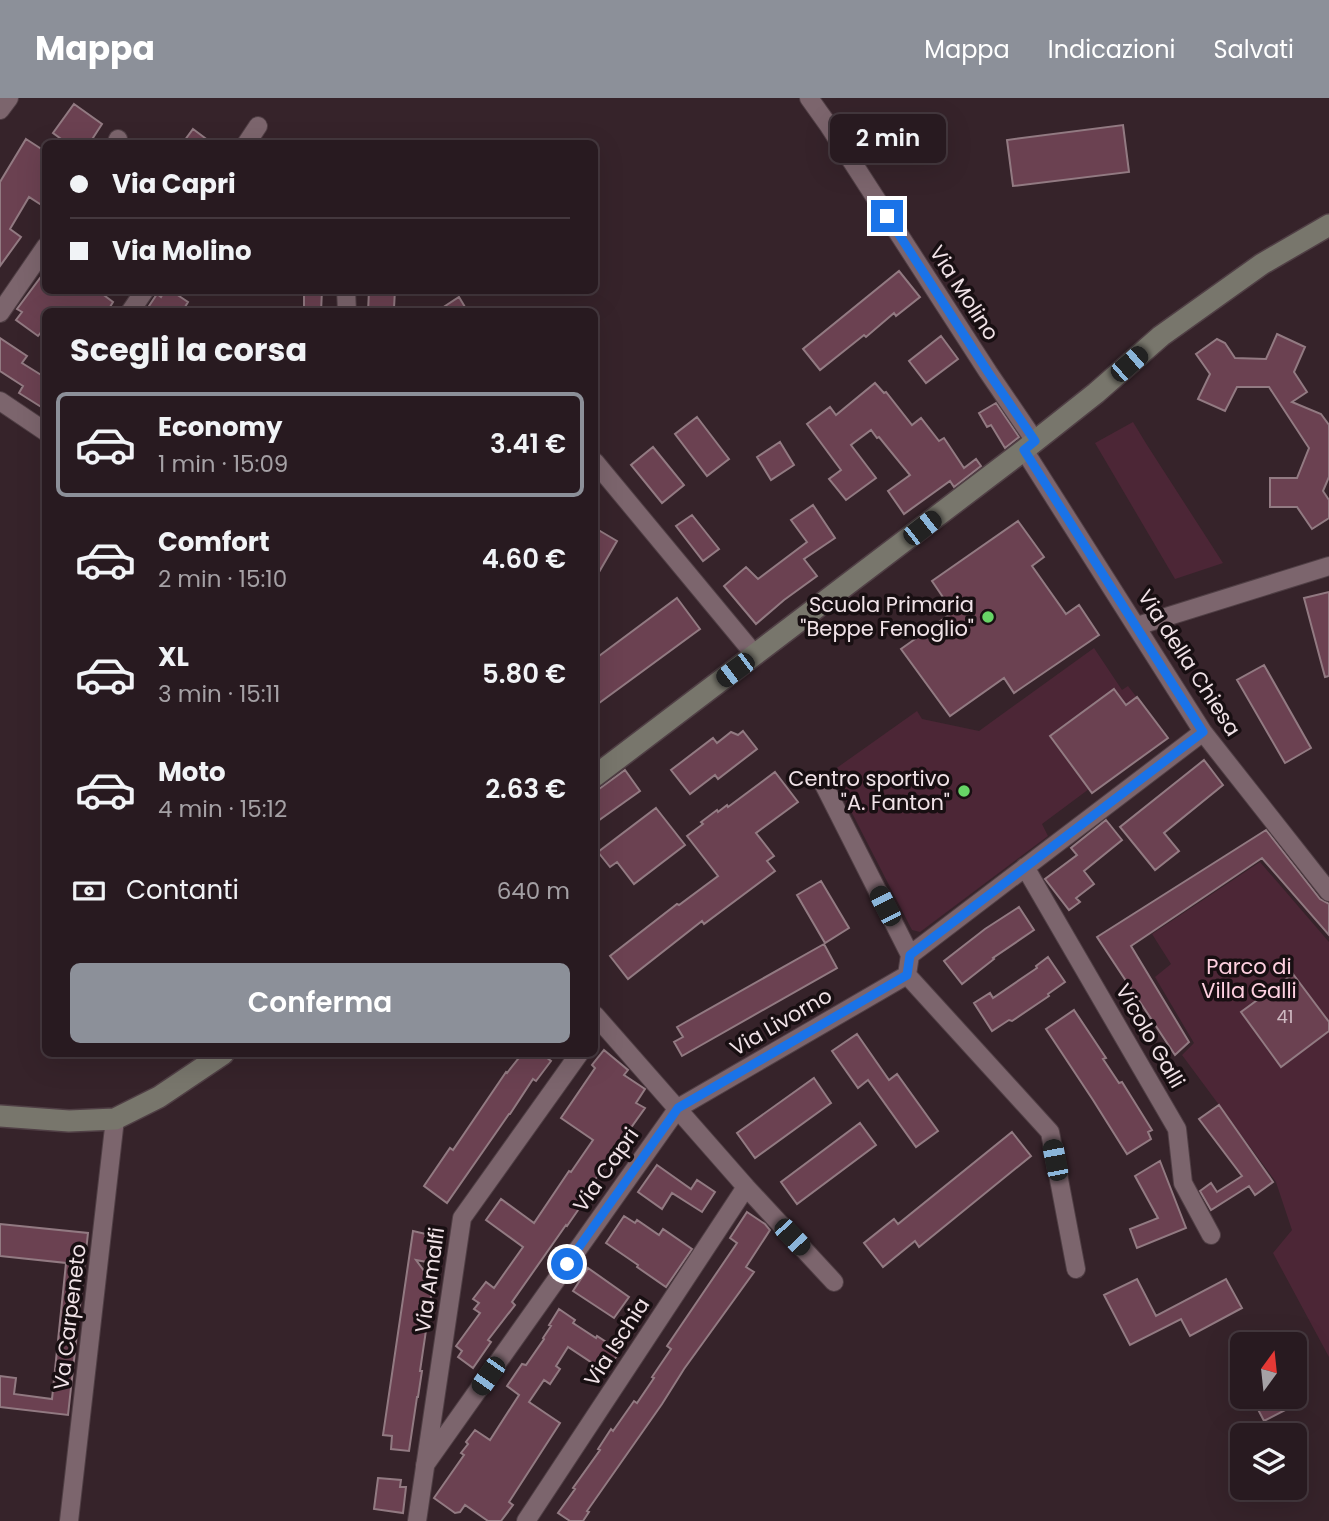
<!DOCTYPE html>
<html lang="it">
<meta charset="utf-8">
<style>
:root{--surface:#281a20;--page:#34272d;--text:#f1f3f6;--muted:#a5a1a5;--line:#44383e;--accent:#8c9099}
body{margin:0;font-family:Poppins,sans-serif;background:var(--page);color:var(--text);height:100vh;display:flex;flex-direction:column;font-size:26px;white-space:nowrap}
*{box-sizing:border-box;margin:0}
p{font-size:23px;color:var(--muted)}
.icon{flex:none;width:38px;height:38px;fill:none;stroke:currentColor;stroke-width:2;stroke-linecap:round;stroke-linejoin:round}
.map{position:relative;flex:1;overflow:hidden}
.drawer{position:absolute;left:42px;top:210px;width:556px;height:749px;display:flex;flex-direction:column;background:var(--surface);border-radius:10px;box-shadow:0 7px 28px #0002,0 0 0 2px var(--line)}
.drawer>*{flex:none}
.hud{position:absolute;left:42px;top:42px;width:556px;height:154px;border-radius:10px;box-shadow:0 7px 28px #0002,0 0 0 2px var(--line);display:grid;align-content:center;height:154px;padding:0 28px;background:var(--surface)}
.needle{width:46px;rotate:15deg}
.tools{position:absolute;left:1230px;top:1234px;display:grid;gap:14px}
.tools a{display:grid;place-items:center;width:77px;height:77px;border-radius:10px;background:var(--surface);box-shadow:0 7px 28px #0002,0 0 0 2px var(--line);font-size:35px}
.end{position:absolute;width:32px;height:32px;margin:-16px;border:9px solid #1a73e8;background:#fff;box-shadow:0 0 0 4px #fff}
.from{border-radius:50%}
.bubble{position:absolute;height:49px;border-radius:10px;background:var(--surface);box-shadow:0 7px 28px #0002,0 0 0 2px var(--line);font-size:23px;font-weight:600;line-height:49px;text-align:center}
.car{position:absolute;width:21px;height:42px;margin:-21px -10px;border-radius:9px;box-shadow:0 0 5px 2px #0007;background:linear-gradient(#222 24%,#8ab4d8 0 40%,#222 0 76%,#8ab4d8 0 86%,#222 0)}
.hud b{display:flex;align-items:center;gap:24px;height:66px;font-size:26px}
.hud b+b{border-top:2px solid var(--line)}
.hud i{width:18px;height:18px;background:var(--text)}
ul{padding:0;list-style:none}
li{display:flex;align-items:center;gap:21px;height:105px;margin:0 14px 10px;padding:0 14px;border:4px solid transparent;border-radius:10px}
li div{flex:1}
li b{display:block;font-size:26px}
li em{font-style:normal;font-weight:600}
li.current{border-color:var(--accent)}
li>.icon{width:63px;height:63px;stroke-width:1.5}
h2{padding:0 28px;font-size:32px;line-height:84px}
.pay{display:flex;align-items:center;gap:18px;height:77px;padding:0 28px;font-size:26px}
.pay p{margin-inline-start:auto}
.action{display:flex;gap:14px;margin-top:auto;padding:14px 28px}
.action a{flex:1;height:80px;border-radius:10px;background:var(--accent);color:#fff;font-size:28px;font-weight:600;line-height:80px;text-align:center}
header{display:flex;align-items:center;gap:42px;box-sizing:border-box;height:98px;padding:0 35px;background:var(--accent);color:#fff}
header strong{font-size:33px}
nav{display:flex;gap:38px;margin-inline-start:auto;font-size:24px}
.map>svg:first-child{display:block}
.green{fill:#4c2636}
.building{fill:#6b4151;stroke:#927a82;stroke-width:2}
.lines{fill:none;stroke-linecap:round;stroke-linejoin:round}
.street-casing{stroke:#503f45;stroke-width:20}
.secondary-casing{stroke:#503f45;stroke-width:24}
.street{stroke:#7c656d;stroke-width:18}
.secondary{stroke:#78766c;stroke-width:21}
.route{stroke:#1a73e8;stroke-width:9}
.poi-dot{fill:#67d466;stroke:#180f12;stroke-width:2.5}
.labels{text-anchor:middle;stroke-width:7;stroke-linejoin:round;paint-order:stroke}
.number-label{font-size:18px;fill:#cfbac2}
.street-label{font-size:21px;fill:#f0e2e7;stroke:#180f12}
.poi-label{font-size:21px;fill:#f0e2e7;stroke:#180f12;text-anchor:end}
.park-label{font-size:21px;fill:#fed0e0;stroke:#180f12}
</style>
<header>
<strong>Mappa</strong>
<nav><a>Mappa</a><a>Indicazioni</a><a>Salvati</a></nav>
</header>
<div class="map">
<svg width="1329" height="1423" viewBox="0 0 1329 1423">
<rect width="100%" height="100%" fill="#36232a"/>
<path class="green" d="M1133 324 1147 347 1223 465 1175 481 1095 345Z
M1094 550 1122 592 1128 588 1168 640 1092 695 1089 691 1042 726 1048 738 920 834 912 832 831 674 917 613 922 621 979 633Z
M1260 764 1329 844V1259L1273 1155 1292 1132 1276 1084 1182 957 1194 945 1155 879 1171 866 1152 836Z"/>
<path class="building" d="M74 6 102 26 89 46H68L53 35Z
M1123 27 1129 74 1013 88 1007 42Z
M193 31 213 46H182Z
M26 41 46 54V110L29 99 10 131 21 139 0 168V84Z
M46 172V192H97L113 204 107 214H46V228L38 238 16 222 22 214 17 211Z
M899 173 920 199 896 218 894 215 866 239 864 237 820 272 803 251Z
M165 192H170L188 204 182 214H145L157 196 161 199Z
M304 192H322L321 214H304Z
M369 192H395L394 210H389V214H368Z
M459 199 468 214H436Z
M1277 236 1305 249 1294 274 1307 294 1292 304 1321 316 1329 327V379L1323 393 1329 402V420L1312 431 1297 409H1270V380H1297L1309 350 1269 289H1237L1225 313 1198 301 1210 276 1196 256 1217 241 1225 245 1235 260 1266 261Z
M941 238 958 261 926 285 909 263Z
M0 240 27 258 22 265 46 280V312L19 295 23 288 0 273Z
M875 285 884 295 886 294 912 327 921 320 939 343 944 340 964 370 976 361 981 368 954 389 950 383 904 416 888 393 910 377 879 339 877 340 871 332 851 347 876 380 846 402 829 381 841 372 807 326 830 309 836 317Z
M996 305 1019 339 1005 350 991 327 987 329 979 315Z
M697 319 729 361 707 378 675 336Z
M780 344 794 367 771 382 757 359Z
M653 349 684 387 662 405 631 367Z
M813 407 835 440 804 461 817 478 784 502 756 526 724 488 746 469 758 481 807 444 791 422Z
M692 417 719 451 703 463 676 428Z
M1018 423 1044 459 1032 468 1066 516 1079 507 1099 537 1014 595 1004 580 950 618 901 551 953 514 932 483Z
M595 430 617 443 595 481Z
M1329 494V578L1325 579 1304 500Z
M677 500 700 531 595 608V561Z
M1264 567 1311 650 1285 665 1237 582Z
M1114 591 1126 607 1137 599 1168 640 1092 695 1050 638Z
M743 633 757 651 718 681 715 677 690 696 671 672 713 640 717 645 731 634 738 637Z
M1204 662 1223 687 1164 735 1179 753 1155 772 1120 729Z
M625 672 640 693 595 725V694Z
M775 674 798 704 756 735 774 758 767 763 775 773 704 826 702 823 628 881 610 858 677 806 679 807 718 778 687 738 703 726 701 724 717 712 718 714 727 707 728 709Z
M656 710 685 747 634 786 617 764 610 769 598 754Z
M1106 722 1122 742 1084 773 1094 786 1076 800 1080 804 1069 812 1045 781 1077 757 1071 750Z
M1266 732 1320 801 1329 806V837L1262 760 1131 848 1189 944 1175 957 1097 839Z
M821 783 849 830 825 845 797 797Z
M1019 809 1034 832 993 860 994 861 962 886 944 863 985 831Z
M824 846 837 870 682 958 674 944 683 939 677 929Z
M1048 859 1065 884 1048 896 1049 898 1012 923 1009 922 992 933 974 905 990 895 993 900 1037 870 1036 868Z
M1293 876 1329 924V933L1281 969 1241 914Z
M1074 912 1106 960 1103 961 1119 985 1122 984 1152 1032 1148 1034 1151 1041 1127 1056 1093 1002 1046 931Z
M857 936 889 982 897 976 938 1033 916 1049 868 982 858 990 832 953Z
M604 952 628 972 624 977 645 991 636 1005 645 1010 623 1041 626 1044 609 1069 606 1067 591 1087 594 1089 567 1128 566 1127 512 1204 515 1207 488 1242 491 1244 473 1270 458 1259 462 1253 456 1248 480 1215 474 1211 479 1205 473 1201 486 1184 494 1190 523 1149 486 1122 501 1101 534 1125 569 1073 571 1074 593 1042 561 1020 595 970 592 967Z
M522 956H542L551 963 536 983 533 981 510 1016H509L447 1105 424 1088 450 1050 453 1052 506 974 507 975Z
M814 980 831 1005 755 1060 737 1035Z
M1219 1007 1273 1084 1255 1097 1249 1088 1211 1112 1200 1093 1211 1085 1217 1094 1242 1078 1199 1021Z
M860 1025 876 1047 797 1106 781 1084Z
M1012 1034 1031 1058 919 1149 915 1143 883 1169 864 1145 894 1121 898 1126Z
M1160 1063 1186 1130 1137 1150 1130 1131 1158 1120 1135 1078Z
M657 1067 691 1091 697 1082 715 1094 702 1114 672 1095 662 1111 638 1094Z
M747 1114 765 1126 770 1132 746 1169 754 1174 684 1271 662 1306 587 1413 589 1414 583 1423H570L558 1415 575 1391 573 1390 600 1352 598 1351 611 1331 613 1333 634 1303 637 1305 654 1280 652 1279 671 1251 667 1248 737 1145 730 1140Z
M624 1118 635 1125 637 1122 659 1137 663 1131 692 1151 666 1189 637 1169 638 1167 606 1145Z
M0 1126 88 1135 68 1317 0 1309V1278L16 1280 14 1296 52 1301 66 1165 0 1158Z
M413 1133 426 1136V1140L441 1143 437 1166 416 1162 433 1185 420 1273H422L418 1299H417L409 1353 391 1351 392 1338 383 1337Z
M588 1170 629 1199 614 1220 573 1193Z
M1137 1181 1156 1218 1226 1181 1242 1210 1190 1238 1181 1221 1130 1247 1104 1197Z
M559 1211 575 1222 573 1225 596 1240 597 1238 620 1253 606 1274 568 1249 556 1268 560 1271 550 1286 544 1282 529 1304 560 1325 509 1404 513 1407 501 1423H488L465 1407 460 1414 455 1415 434 1400 464 1357 461 1355 468 1346 466 1344 475 1332 490 1342 519 1297 507 1288 522 1266 526 1267 544 1241 543 1240 551 1228 549 1227Z
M1251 1298H1288L1293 1308 1264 1323Z
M378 1380 401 1382 400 1389H406L403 1415 374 1411Z"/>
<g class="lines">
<defs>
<path id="street" d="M809 0 829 28 988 274 1035 343
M0 12 9 0
M116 46 118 41
M246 46 258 28
M346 192 347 214
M130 214 145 192
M0 215 46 148
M0 303 46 334
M1024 352 1203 634 1329 794
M595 364 755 557
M1137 528 1329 468
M823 685 910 857
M1025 769 1177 1031 1183 1085 1211 1137
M907 877 910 857 1203 634
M907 877 1050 1034 1076 1171
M595 917 746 1089 834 1184
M425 1367 678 1010 907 877
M69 1423 115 1021
M417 1423 462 1120 579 956
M526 1423 746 1089"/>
<path id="secondary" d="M595 678 1024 352 1096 295 1161 238 1262 166 1329 127
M0 1018 69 1023 115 1021 159 999 223 956"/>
</defs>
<use href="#street" class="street-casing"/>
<use href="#secondary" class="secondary-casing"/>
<use href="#street" class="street"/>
<use href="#secondary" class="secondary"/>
</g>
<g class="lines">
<path class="route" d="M567 1166 678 1010 907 877 910 857 1203 634 1024 352 1035 343 988 274 887 118"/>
</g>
<g class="poi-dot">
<circle cx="988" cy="519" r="7"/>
<circle cx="964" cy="693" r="7"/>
</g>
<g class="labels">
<g class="number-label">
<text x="1285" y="925">41</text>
</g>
<g class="street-label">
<text transform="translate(964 195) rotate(57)" y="7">Via Molino</text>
<text transform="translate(1189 565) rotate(57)" y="7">Via della Chiesa</text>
<text transform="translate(781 924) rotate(-30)" y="7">Via Livorno</text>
<text transform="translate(1150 938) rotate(60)" y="7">Vicolo Galli</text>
<text transform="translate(606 1072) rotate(-55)" y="7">Via Capri</text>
<text transform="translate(430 1182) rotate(-82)" y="7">Via Amalfi</text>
<text transform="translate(70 1219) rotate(-83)" y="7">Va Carpeneto</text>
<text transform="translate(617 1244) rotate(-57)" y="7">Via Ischia</text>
</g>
<g class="poi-label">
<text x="974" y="514">Scuola Primaria<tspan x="974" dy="24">"Beppe Fenoglio"</tspan></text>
<text x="950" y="688">Centro sportivo<tspan x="950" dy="24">"A. Fanton"</tspan></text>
</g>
<g class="park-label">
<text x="1249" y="876">Parco di<tspan x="1249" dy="24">Villa Galli</tspan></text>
</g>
</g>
</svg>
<div class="tools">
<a><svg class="needle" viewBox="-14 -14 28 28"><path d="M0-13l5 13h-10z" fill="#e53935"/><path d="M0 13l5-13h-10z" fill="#a5a1a5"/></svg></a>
<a><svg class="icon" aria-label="layers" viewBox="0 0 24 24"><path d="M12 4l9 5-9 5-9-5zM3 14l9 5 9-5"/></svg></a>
</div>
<i class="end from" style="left:567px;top:1166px"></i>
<i class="end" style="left:887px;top:118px"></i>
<div class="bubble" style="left:830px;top:16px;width:116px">2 min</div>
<i class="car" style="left:1129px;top:266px;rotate:49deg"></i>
<i class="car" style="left:922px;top:430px;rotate:52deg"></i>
<i class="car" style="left:735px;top:572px;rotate:233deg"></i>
<i class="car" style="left:885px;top:808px;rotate:333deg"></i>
<i class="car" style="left:1055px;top:1062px;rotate:349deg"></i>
<i class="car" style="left:792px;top:1139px;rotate:137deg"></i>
<i class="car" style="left:488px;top:1278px;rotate:215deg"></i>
<div class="hud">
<b><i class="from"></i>Via Capri</b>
<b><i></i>Via Molino</b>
</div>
<section class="drawer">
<h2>Scegli la corsa</h2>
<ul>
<li class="current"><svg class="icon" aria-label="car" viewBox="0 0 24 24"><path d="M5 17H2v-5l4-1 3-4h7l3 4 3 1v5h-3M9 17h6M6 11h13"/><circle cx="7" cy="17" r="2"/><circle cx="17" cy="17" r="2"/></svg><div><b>Economy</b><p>1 min · 15:09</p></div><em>3.41 €</em></li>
<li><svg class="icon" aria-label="car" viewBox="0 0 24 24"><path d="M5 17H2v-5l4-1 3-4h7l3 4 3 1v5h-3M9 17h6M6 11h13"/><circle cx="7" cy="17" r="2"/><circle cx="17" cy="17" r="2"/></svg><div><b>Comfort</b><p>2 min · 15:10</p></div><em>4.60 €</em></li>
<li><svg class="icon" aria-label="car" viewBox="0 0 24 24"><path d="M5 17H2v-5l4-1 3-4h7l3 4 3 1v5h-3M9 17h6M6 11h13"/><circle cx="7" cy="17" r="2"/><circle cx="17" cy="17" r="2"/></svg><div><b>XL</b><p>3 min · 15:11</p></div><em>5.80 €</em></li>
<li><svg class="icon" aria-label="car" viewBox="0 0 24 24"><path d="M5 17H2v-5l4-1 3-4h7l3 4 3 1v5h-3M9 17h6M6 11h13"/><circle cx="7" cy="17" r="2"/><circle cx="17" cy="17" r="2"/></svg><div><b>Moto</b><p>4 min · 15:12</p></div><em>2.63 €</em></li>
</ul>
<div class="pay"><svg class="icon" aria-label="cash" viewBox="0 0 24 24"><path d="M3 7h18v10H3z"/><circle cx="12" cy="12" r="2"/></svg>Contanti<p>640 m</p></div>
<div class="action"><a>Conferma</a></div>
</section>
</div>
